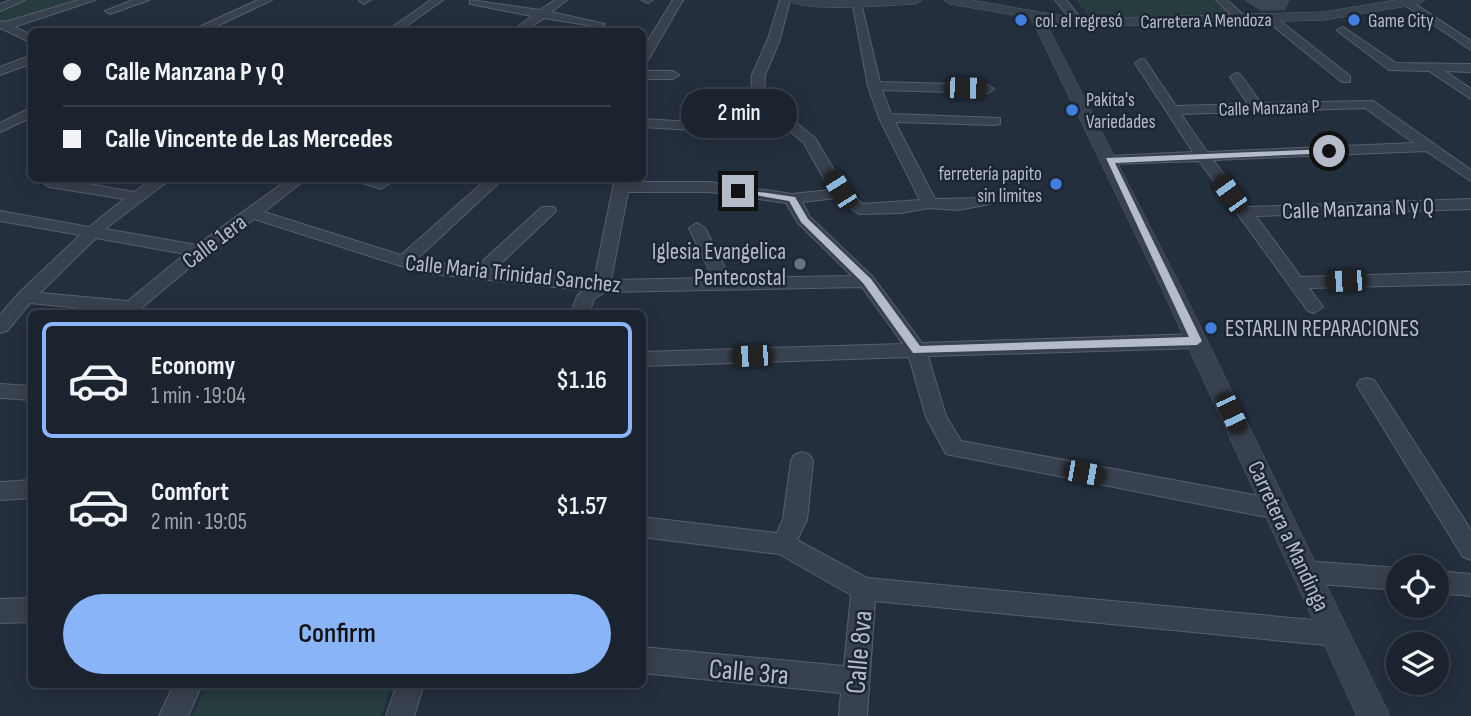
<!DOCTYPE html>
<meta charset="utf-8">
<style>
:root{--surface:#1b232e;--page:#282f3a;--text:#f1f3f6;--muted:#a0a4aa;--line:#39404a;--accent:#8ab4f8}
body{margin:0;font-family:"Sofia Sans Condensed",sans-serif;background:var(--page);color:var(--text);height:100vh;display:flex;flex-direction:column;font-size:26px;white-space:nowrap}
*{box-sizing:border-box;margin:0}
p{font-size:23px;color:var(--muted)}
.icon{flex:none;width:38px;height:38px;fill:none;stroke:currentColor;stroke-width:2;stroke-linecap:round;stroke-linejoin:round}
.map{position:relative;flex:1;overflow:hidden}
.panel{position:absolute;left:28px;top:310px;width:618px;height:378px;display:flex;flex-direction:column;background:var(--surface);border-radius:10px;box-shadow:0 4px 18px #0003,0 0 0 2px var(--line)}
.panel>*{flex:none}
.top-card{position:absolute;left:28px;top:28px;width:618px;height:154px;border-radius:10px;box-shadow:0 4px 18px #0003,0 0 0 2px var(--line);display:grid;align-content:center;height:154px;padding:0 35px;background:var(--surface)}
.fabs{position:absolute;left:1386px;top:555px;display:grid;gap:14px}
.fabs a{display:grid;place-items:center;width:63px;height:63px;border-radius:50%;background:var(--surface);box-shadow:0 4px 18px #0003,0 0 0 2px var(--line);font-size:35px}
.end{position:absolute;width:32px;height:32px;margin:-16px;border:9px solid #b4bcc9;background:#111;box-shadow:0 0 0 4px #111}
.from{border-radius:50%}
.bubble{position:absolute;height:49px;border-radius:24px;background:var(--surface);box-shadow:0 4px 18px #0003,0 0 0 2px var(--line);font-size:23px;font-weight:600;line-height:49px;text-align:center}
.car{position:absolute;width:21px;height:42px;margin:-21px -10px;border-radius:9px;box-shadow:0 0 5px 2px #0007;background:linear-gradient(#222 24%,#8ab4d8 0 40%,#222 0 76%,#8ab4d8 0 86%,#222 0)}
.top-card b{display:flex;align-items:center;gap:24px;height:66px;font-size:26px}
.top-card b+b{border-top:2px solid var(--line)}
.top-card i{width:18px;height:18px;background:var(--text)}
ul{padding:12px 0 0;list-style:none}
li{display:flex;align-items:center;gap:21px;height:116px;margin:0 14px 10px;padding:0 21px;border:4px solid transparent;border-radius:10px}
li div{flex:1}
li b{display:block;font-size:26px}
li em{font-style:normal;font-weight:600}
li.current{border-color:var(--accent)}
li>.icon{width:63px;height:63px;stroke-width:1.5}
.primary-button{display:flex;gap:14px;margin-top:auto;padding:14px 35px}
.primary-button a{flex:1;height:80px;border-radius:42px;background:var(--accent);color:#111;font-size:28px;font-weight:600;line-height:80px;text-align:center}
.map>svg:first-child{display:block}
.green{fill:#263c3f}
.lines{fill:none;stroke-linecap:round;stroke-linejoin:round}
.minor-casing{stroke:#565f6c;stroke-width:2}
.tertiary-casing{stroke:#565f6c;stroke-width:1}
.minor{fill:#38414e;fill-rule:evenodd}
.tertiary{fill:#38414e;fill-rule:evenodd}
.wall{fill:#3b4654}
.route{fill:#b4bcc9}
.shop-dot{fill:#3f7fe0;stroke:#1d2633;stroke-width:2.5}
.worship-dot{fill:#6b7280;stroke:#1d2633;stroke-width:2.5}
.labels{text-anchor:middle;stroke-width:5;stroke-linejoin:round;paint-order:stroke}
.far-poi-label{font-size:19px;fill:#b4bcc9;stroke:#1d2633;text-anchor:start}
.far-street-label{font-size:19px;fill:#b4bcc9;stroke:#1d2633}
.street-label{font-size:23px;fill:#b4bcc9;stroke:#1d2633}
.poi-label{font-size:23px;fill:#b4bcc9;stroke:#1d2633;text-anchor:end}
.near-street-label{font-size:28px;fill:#b4bcc9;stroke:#1d2633}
</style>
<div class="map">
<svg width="1471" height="716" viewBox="0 0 1471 716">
<rect width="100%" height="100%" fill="#242f3e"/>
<path class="green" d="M26 0H82L9 23 0 18V10Z
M1076 0H1216L1236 18 1091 19Z
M208 684H392L381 716H192Z"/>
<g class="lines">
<defs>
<path id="minor" d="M11 0H25L0 11V4Z
M79 0H95L14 27 32 35V43L0 28V21L5 22Z
M133 0H149L110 14 105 11Z
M258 0H272L204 32H188Z
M371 0 364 4 359 1V0Z
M431 0H443L398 32H385Z
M470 0 540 10 555 0H567L551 12 605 24 599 27 544 18 524 32H511L532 16 470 4Z
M642 0H653L648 3Z
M673 0H683L648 60 642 64V50Z
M780 0H790L780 39 765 75 764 97 815 138 846 190 863 204 920 200 879 118 868 86 852 1 861 3 880 82 988 85 994 89 988 93 882 90 891 114 1000 118V124L995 125 895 122 935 199 990 198 993 201 990 204 958 210 929 208 901 213 859 214 837 198 802 202 810 217 873 277 922 343 1197 334 1204 336 1206 341 1204 346 1197 348 928 356 946 416 961 441 1276 499 1284 502 1287 509 1284 516 1276 519 946 454 926 417 909 357 642 366V352L903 344 862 287 605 292 594 299 589 313H571L577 296 583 290 423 273 254 219 200 259 138 311 132 313 30 303 7 331 0 333V315L19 293 80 235 0 221V211L89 227 124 199 49 187 36 178H55L134 192 154 178H172L105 229 197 245 290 178H307L264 212 401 255 488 178H504L416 260 475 268 542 207H554L556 210 554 213 494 270 594 280 615 178H630V182H710L792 194 830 190 804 143 770 114 692 130 642 127V119L692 122 762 108 751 98 752 75 768 39ZM628 192H710L786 203 798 223 852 276 730 278 705 228 697 223 689 228 713 278 611 280ZM96 238 185 254 128 301 40 293Z
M1055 0H1066L1085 23 1083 25H1075Z
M1216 0H1227L1249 20 1239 22Z
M1397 0H1409L1471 41V50Z
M1267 17H1275L1350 76V82H1342L1267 21Z
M436 27 447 30 448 32H431L432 28Z
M1343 27 1396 63 1471 64V72L1445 71 1471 89V99L1429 71 1389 70 1339 32 1337 30Z
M32 55V63L0 75V67Z
M1141 59 1145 60 1176 106 1248 104 1230 77 1236 73 1240 74 1261 103 1373 101 1471 170V181L1426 151 1213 160 1249 207 1471 199V209L1256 216 1301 277 1471 272V284L1309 288 1323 307 1314 313 1308 311 1199 161 1109 164 1102 160 1109 156 1193 152 1135 63ZM1365 108 1414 143 1207 152 1181 114Z
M642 71H673L679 75 673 79H642Z
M32 107V117L0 132V123Z
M349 178H398L381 189Z
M1367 378 1374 380 1471 530V560L1463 557 1360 390 1357 385 1360 380Z
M0 384 32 386V400L0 398Z
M802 452 810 455 813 461 807 520 797 540 867 578 1335 622 1344 625 1348 634 1344 643 1335 646 875 601 867 716H839L841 693 642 673V647L844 666 851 595 779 554 642 537V517L777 533 783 519 791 461 794 455Z
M32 480V498L0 500V482Z
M1306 561 1398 568V590L1306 583 1297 580 1294 572 1297 564Z
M1437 571 1471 574V596L1437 593Z
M32 598V622L0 623V599Z
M174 684H202L188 716H159Z
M397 684H424L414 716H386Z"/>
<path id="tertiary" d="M787 0H922L916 4C891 5 803 13 787 0Z
M944 0H971L1079 19 1324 12 1396 0H1425L1419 4 1324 20 1079 27 1045 21 1181 287 1390 716H1357L1161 287 1031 18 950 4Z"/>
</defs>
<use href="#minor" class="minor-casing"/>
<use href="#tertiary" class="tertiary-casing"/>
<use href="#minor" class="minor"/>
<use href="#tertiary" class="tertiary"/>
</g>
<path class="wall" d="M1244 0H1290L1285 10 1261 11Z"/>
<path class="route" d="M1329 149 1332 153 1115 163 1202 341 1197 345 913 353 863 283 801 222 789 201 733 191 738 189 795 197 808 219 871 279 920 346 1189 337 1106 158Z"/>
<g class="shop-dot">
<circle cx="1021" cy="20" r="7"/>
<circle cx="1354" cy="20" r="7"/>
<circle cx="1072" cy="110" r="7"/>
<circle cx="1056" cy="184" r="7"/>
<circle cx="1211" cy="328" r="7"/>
</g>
<circle class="worship-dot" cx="800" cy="264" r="7"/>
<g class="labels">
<g class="far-poi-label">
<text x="1035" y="27">col. el regresó</text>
<text x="1368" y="27">Game City</text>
<text x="1086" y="106">Pakita's<tspan x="1086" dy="22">Variedades</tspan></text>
<text x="1042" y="180" text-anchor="end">ferretería papito<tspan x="1042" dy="22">sin limites</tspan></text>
</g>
<g class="far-street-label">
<text transform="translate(1206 20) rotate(-1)" y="7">Carretera A Mendoza</text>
<text transform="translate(1269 107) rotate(-2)" y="7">Calle Manzana P</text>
</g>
<g class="street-label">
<text transform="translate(1358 208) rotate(-2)" y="8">Calle Manzana N y Q</text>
<text transform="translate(214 241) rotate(-37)" y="8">Calle 1era</text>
<text transform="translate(513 273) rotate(6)" y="8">Calle Maria Trinidad Sanchez</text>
<text transform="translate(1289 536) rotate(65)" y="8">Carretera a Mandinga</text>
</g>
<g class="poi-label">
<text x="786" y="259">Iglesia Evangelica<tspan x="786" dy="26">Pentecostal</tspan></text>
<text x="1225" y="336" text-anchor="start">ESTARLIN REPARACIONES</text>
</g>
<g class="near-street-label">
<text transform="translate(858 652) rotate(-85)" y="10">Calle 8va</text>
<text transform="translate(749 671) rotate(5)" y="10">Calle 3ra</text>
</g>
</g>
</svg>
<div class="fabs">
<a><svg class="icon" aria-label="locate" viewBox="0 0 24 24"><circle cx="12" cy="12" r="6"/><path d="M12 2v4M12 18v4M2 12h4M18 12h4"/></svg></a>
<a><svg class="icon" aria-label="layers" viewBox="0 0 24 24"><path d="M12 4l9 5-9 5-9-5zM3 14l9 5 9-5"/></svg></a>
</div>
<i class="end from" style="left:1329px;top:151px"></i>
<i class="end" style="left:738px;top:191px"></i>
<div class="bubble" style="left:681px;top:89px;width:116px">2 min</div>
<i class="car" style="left:965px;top:88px;rotate:91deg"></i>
<i class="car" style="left:840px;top:190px;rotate:328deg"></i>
<i class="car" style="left:1230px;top:194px;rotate:324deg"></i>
<i class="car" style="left:1346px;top:281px;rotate:268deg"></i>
<i class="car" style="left:752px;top:356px;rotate:268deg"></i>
<i class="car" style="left:1231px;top:413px;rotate:155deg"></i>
<i class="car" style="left:1084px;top:473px;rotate:100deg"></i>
<div class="top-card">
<b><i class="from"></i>Calle Manzana P y Q</b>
<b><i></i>Calle Vincente de Las Mercedes</b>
</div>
<section class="panel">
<ul>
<li class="current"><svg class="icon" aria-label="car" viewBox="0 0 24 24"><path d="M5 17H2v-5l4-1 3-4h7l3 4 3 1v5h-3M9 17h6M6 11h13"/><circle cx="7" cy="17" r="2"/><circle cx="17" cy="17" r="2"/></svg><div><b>Economy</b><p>1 min · 19:04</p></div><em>$1.16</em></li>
<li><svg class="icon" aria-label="car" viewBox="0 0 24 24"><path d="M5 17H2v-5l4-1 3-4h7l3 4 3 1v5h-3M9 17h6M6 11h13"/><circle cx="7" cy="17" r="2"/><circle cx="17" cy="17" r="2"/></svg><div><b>Comfort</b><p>2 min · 19:05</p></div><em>$1.57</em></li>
</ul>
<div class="primary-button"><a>Confirm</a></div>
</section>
</div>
